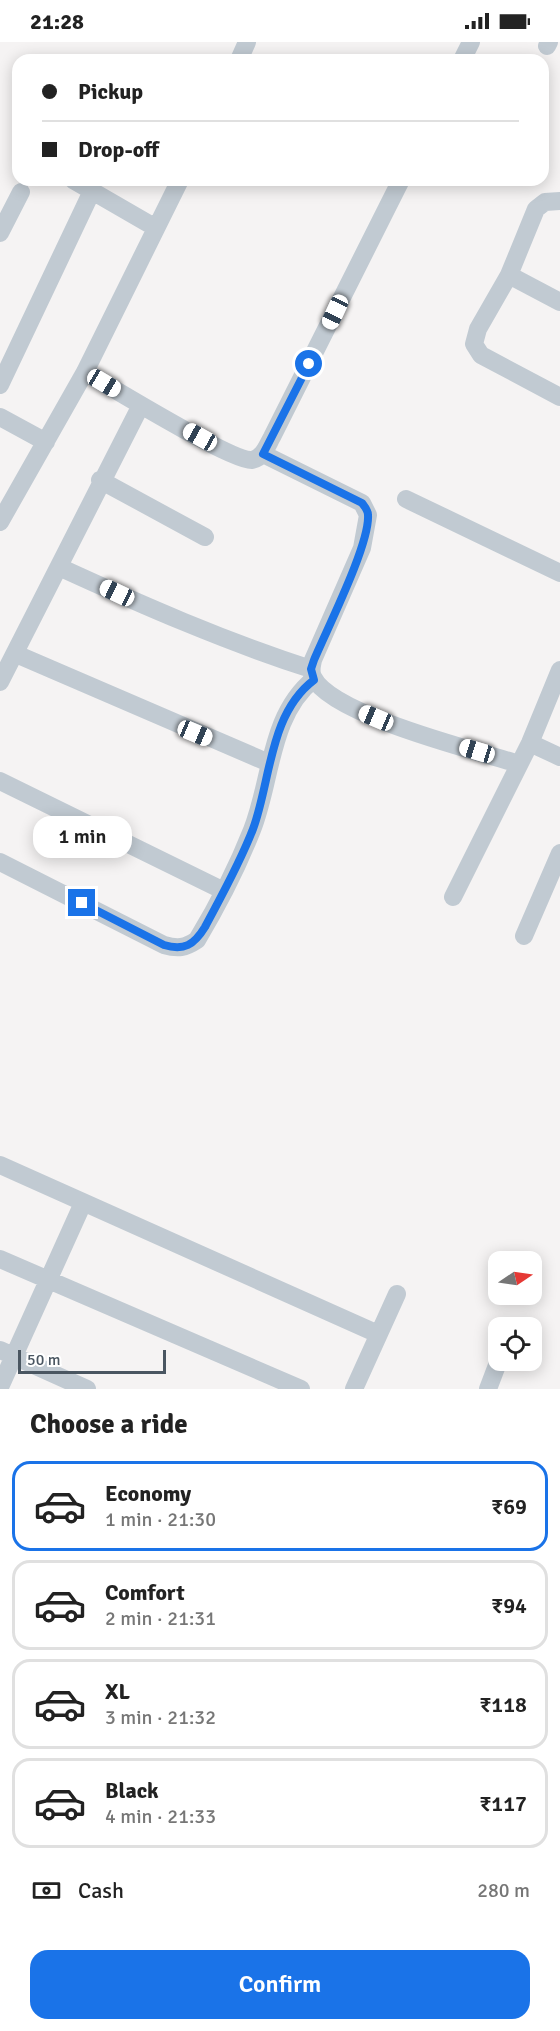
<!DOCTYPE html>
<meta charset="utf-8">
<style>
:root{--surface:#fff;--page:#f2f2f2;--text:#222;--muted:#767676;--line:#e0e0e0;--accent:#1a73e8}
body{margin:0;font-family:Signika,sans-serif;background:var(--page);color:var(--text);height:100vh;display:flex;flex-direction:column;font-size:22px;white-space:nowrap}
*{box-sizing:border-box;margin:0}
p{font-size:20px;color:var(--muted)}
.icon{flex:none;width:33px;height:33px;fill:none;stroke:currentColor;stroke-width:2;stroke-linecap:round;stroke-linejoin:round}
.map{position:relative;height:1347px;overflow:hidden}
.panel{display:flex;flex-direction:column;background:var(--surface);flex:1}
.panel>*{flex:none}
.top-card{position:absolute;left:12px;top:12px;width:537px;height:132px;border-radius:18px;box-shadow:0 3px 15px #0003;display:grid;align-content:center;height:132px;padding:0 30px;background:var(--surface)}
.needle{width:39px;rotate:77deg}
.buttons{position:absolute;left:488px;top:1209px;display:grid;gap:12px}
.buttons a{display:grid;place-items:center;width:54px;height:54px;border-radius:12px;background:var(--surface);box-shadow:0 3px 15px #0003;font-size:30px}
.scale{position:absolute;left:18px;bottom:15px;width:148px;box-sizing:border-box;padding-left:6px;border:3px solid #4a5661;border-top:0;font-size:16px;line-height:21px;white-space:nowrap;color:#4a5661;-webkit-text-stroke:4px #fff;paint-order:stroke}
.end{position:absolute;width:27px;height:27px;margin:-14px;border:8px solid #1a73e8;background:#fff;box-shadow:0 0 0 3px #fff}
.from{border-radius:50%}
.bubble{position:absolute;height:42px;border-radius:18px;background:var(--surface);box-shadow:0 3px 15px #0003;font-size:20px;font-weight:600;line-height:42px;text-align:center}
.car{position:absolute;width:18px;height:36px;margin:-18px -9px;border-radius:8px;box-shadow:0 0 4px 2px #0007;background:linear-gradient(#fff 24%,#345 0 40%,#fff 0 76%,#345 0 86%,#fff 0)}
.top-card b{display:flex;align-items:center;gap:21px;height:57px;font-size:22px}
.top-card b+b{border-top:2px solid var(--line)}
.top-card i{width:15px;height:15px;background:var(--text)}
ul{padding:0;list-style:none}
li{display:flex;align-items:center;gap:18px;height:90px;margin:0 12px 9px;padding:0 18px;border:3px solid var(--line);border-radius:18px}
li div{flex:1}
li b{display:block;font-size:22px}
li em{font-style:normal;font-weight:600}
li.active{border-color:var(--accent)}
li>.icon{width:54px;height:54px;stroke-width:1.5}
h2{padding:0 30px;font-size:27px;line-height:72px}
.pay{display:flex;align-items:center;gap:15px;height:66px;padding:0 30px;font-size:22px}
.pay p{margin-inline-start:auto}
.button{display:flex;gap:12px;margin-top:auto;padding:12px 30px}
.button a{flex:1;height:69px;border-radius:18px;background:var(--accent);color:#fff;font-size:24px;font-weight:600;line-height:69px;text-align:center}
.status{display:flex;justify-content:space-between;align-items:center;height:42px;padding:0 30px;background:var(--surface);direction:ltr}
.status svg{height:16px;fill:currentColor}
.map>svg:first-child{display:block}
.lines{fill:none;stroke-linecap:round;stroke-linejoin:round}
.minor{stroke:#c1cad2;stroke-width:18}
.route{stroke:#1a73e8;stroke-width:8}
</style>
<div class="status"><b>21:28</b><svg viewBox="0 0 49 12"><path d="M0 12V9h3v3zM5 12V6h3v6zM10 12V3h3v9zM15 12V0h3v12zM26 1h20v11H26zM47 4h2v5h-2z"/></svg></div>
<div class="map">
<svg width="560" height="1347" viewBox="0 0 560 1347">
<rect width="100%" height="100%" fill="#f5f3f3"/>
<g class="lines">
<path class="minor" d="M547 4 549 0
M239 18 247 0
M462 18 471 0
M73 138 156 186
M560 159 545 160 536 167 509 233 478 287 474 302 481 313 560 355
M0 191 21 150
M509 233 560 260
M85 330C109 344 233 420 252 418 263 416 267 404 272 395L401 138
M0 343 92 149
M0 375 46 400
M263 412 362 461 368 473 362 506 313 618C312 624 310 629 313 635 331 673 477 709 519 722
M100 438 205 495
M406 457 560 531
M0 480 85 330 180 138
M59 525C142 563 224 599 311 627
M16 612 269 721
M0 640 141 363
M530 701 560 715
M0 739 224 849
M0 820 164 903C178 907 185 906 197 898 218 863 237 826 252 788 272 738 269 673 314 637
M453 855 530 701 560 628
M524 894 560 811
M0 1123 378 1292
M0 1217 301 1347
M0 1308 87 1347
M0 1345 83 1161
M354 1347 397 1252
M488 1347 499 1318"/>
</g>
<g class="lines">
<path class="route" d="M82 861 164 903C184 909 194 903 205 885 222 853 240 821 253 787 271 738 269 672 314 638L311 627 314 618C327 587 370 502 368 473 368 468 365 465 362 461L263 412 309 322"/>
</g>
</svg>
<div class="buttons">
<a><svg class="needle" viewBox="-14 -14 28 28"><path d="M0-13l5 13h-10z" fill="#e53935"/><path d="M0 13l5-13h-10z" fill="#767676"/></svg></a>
<a><svg class="icon" aria-label="locate" viewBox="0 0 24 24"><circle cx="12" cy="12" r="6"/><path d="M12 2v4M12 18v4M2 12h4M18 12h4"/></svg></a>
</div>
<div class="scale">50 m</div>
<i class="end from" style="left:309px;top:322px"></i>
<i class="end" style="left:82px;top:861px"></i>
<div class="bubble" style="left:33px;top:774px;width:99px">1 min</div>
<i class="car" style="left:335px;top:270px;rotate:205deg"></i>
<i class="car" style="left:104px;top:341px;rotate:121deg"></i>
<i class="car" style="left:200px;top:395px;rotate:299deg"></i>
<i class="car" style="left:117px;top:551px;rotate:295deg"></i>
<i class="car" style="left:376px;top:676px;rotate:293deg"></i>
<i class="car" style="left:195px;top:691px;rotate:113deg"></i>
<i class="car" style="left:477px;top:709px;rotate:287deg"></i>
<div class="top-card">
<b><i class="from"></i>Pickup</b>
<b><i></i>Drop-off</b>
</div>
</div>
<section class="panel">
<h2>Choose a ride</h2>
<ul>
<li class="active"><svg class="icon" aria-label="car" viewBox="0 0 24 24"><path d="M5 17H2v-5l4-1 3-4h7l3 4 3 1v5h-3M9 17h6M6 11h13"/><circle cx="7" cy="17" r="2"/><circle cx="17" cy="17" r="2"/></svg><div><b>Economy</b><p>1 min · 21:30</p></div><em>₹69</em></li>
<li><svg class="icon" aria-label="car" viewBox="0 0 24 24"><path d="M5 17H2v-5l4-1 3-4h7l3 4 3 1v5h-3M9 17h6M6 11h13"/><circle cx="7" cy="17" r="2"/><circle cx="17" cy="17" r="2"/></svg><div><b>Comfort</b><p>2 min · 21:31</p></div><em>₹94</em></li>
<li><svg class="icon" aria-label="car" viewBox="0 0 24 24"><path d="M5 17H2v-5l4-1 3-4h7l3 4 3 1v5h-3M9 17h6M6 11h13"/><circle cx="7" cy="17" r="2"/><circle cx="17" cy="17" r="2"/></svg><div><b>XL</b><p>3 min · 21:32</p></div><em>₹118</em></li>
<li><svg class="icon" aria-label="car" viewBox="0 0 24 24"><path d="M5 17H2v-5l4-1 3-4h7l3 4 3 1v5h-3M9 17h6M6 11h13"/><circle cx="7" cy="17" r="2"/><circle cx="17" cy="17" r="2"/></svg><div><b>Black</b><p>4 min · 21:33</p></div><em>₹117</em></li>
</ul>
<div class="pay"><svg class="icon" aria-label="cash" viewBox="0 0 24 24"><path d="M3 7h18v10H3z"/><circle cx="12" cy="12" r="2"/></svg>Cash<p>280 m</p></div>
<div class="button"><a>Confirm</a></div>
</section>
